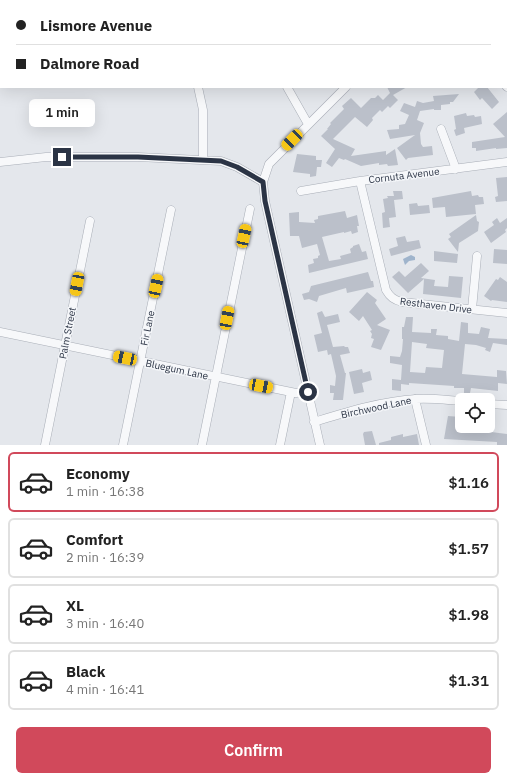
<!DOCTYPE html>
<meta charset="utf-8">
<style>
:root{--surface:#fff;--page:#f2f2f2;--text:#222;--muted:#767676;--line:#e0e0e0;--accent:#d1495b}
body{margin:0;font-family:"IBM Plex Sans",sans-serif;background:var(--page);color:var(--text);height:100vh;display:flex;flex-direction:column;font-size:15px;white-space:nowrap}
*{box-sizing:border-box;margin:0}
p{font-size:13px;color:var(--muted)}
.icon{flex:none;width:22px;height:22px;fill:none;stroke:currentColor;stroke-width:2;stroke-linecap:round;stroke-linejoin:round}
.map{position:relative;height:445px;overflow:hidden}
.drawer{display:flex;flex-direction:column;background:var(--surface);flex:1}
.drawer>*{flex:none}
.hud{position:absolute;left:0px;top:0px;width:507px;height:88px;box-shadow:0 4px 16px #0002;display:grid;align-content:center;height:88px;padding:0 16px;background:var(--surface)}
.tools{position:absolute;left:455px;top:393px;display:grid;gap:8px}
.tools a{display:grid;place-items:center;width:40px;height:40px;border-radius:6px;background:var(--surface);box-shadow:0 4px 16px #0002;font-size:20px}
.end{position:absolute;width:18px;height:18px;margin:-9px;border:5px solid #2b3445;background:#fff;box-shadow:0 0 0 2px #fff}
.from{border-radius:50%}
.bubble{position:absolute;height:28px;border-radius:6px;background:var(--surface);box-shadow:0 4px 16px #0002;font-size:13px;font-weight:600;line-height:28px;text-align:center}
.car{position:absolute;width:12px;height:24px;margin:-12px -6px;border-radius:5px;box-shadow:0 0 3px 1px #0007;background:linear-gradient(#f5c518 24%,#345 0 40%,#f5c518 0 76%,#345 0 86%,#f5c518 0)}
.hud b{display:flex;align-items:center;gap:14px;height:38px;font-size:15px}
.hud b+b{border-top:1px solid var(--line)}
.hud i{width:10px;height:10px;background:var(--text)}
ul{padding:7px 0 0;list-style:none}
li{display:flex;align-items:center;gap:12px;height:60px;margin:0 8px 6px;padding:0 8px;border:2px solid var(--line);border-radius:6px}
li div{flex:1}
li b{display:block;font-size:15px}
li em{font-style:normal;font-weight:600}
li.current{border-color:var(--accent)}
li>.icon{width:36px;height:36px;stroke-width:1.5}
.primary-button{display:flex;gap:8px;margin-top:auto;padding:8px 16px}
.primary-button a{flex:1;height:46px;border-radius:6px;background:var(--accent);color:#fff;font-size:16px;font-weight:600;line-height:46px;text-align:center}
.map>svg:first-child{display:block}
.water{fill:#9fb4cc}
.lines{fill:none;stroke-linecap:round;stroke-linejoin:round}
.stream{stroke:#9fb4cc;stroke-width:2}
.building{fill:#bbc0ca;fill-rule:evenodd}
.minor-casing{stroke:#a9aeb7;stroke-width:9}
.minor{stroke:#f7f8fa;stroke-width:8}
.route{stroke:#2b3445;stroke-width:5}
.labels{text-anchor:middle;stroke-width:3;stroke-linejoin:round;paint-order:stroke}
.street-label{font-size:10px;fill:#2b3445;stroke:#f4f6f9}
</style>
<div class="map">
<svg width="507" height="445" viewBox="0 0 507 445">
<rect width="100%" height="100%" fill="#e4e7ec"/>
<path class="water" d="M411 255 415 257V260L409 261 405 265 403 259Z"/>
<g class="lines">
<path class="stream" d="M110 1 111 0
M0 86H1"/>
</g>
<path class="building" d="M387 87H407L393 95 398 100 390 108 388 106 382 112 380 110 372 118 373 120 367 127 355 117 333 139 355 149 351 156 386 151V155L395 149 398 165 388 166 387 164 379 165V163L361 166 345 159 344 160 339 158 332 167 326 163 335 149 321 136 328 129H327L331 124 330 123 344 109 342 106 351 98 361 108 371 98H375L378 95 383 100 390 93Z
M479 87H487L499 102 492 109 482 98 480 100 474 92Z
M459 94 453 102H450V104L441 105V110H434V109L420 111 417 120 424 123 420 133 421 144 423 147 432 146 433 155 408 158 406 160 397 148 415 135 390 139 387 130 399 129V125L405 124 409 115 400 111 404 103 415 107 417 101 423 103 434 101 433 96Z
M507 112V148L496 149V148L476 151V148H472V142L505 137 493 124Z
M466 113 467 116 474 115 475 117 481 116 482 124 464 128 465 133 456 136 454 130 456 129 454 116Z
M297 154 316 156V160H322L321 167H317L316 176 310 177V174L293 172Z
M507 177V201L496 202 495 197 498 196 496 178Z
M393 191H402L403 199 394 200 396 217 389 218 390 227 383 228 382 213 385 212 383 199 388 198 387 196H394Z
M471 191 472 196 478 195 479 197H483L484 204 475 205 476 214 446 217 445 207 433 208 432 198Z
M417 203 418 206 429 205 430 213 410 215 409 204Z
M345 211 347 218 357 215 359 226H357L358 232 352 234 351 231 344 233V232L322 237 329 261 341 259 340 256 351 253 350 249 353 247V246L359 244 362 252 366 251 368 259 309 273 308 265 314 263 313 259 318 258V256L320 255 317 244 302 248 299 236H290L289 213 299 212V222L315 223 314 220 318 219V216Z
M476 215 477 221 479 222 478 231 459 243 458 252 448 239 451 237 449 234Z
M497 218 500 223 507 218V228L505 230 506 232 491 243 484 232 494 225 492 222Z
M405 236 407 242 419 240 421 248 391 256 389 249 398 246 396 238Z
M494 249 507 250V264L493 263Z
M434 251 458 254 457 263 434 261Z
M421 263 429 271 421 278 435 280 434 286 448 287 449 276 463 277 461 298 423 294 424 279 408 293 392 277 399 271 405 277Z
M368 272 371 281H373L374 287 347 293 346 288 319 296 317 302 309 299 304 300 302 294 309 292 311 286Z
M500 277 507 282V302L492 300 491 301 484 296 496 279 498 280Z
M367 292 377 300 375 303 386 319 377 325 390 330 381 350 371 347 374 339 371 338 372 334 370 331 372 330 363 316 359 321 349 312Z
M322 311 325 317 338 314 340 322 327 325 333 347 344 346 345 347H348L350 353 340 355 345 373H346L343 400H333L334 393H330V385L335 386 336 376 331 354 328 355 327 350 318 352 314 335 322 333 317 313Z
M406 317H413L412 332 431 333V329H437L436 335 448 336V339L459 341 461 322 468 323V333L479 334 481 327 490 329 488 338 507 339V345L493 343 490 352 485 350 486 348 476 345 465 344 462 374 497 377V370L506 371 507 384 498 383V391L471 388 470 393H464V388H454V386L409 383V385L401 384V391L392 390V379L401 380 402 365 390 363V356L400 357 402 351 403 339H402V327H404ZM412 342 427 344 426 348 444 350 442 368 426 367 425 373 410 372Z
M362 369 363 373 370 371 372 380 362 383 364 392 354 394 349 372Z
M448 416 461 417 460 426 491 429V432L507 434V445H497V442L444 439Z
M372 431 376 445H365L363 434 364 432Z
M403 434V437L417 434 419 445H379V443L391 440V437Z"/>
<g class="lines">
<defs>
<path id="minor" d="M64 0V1
M236 0 237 1
M356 0 357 1
M198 1 199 0
M441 1 442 0
M506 86 507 87
M198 87 203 110V160
M287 87 308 124
M441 129 456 169
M0 162 46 157H138L221 161 237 167 263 182
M360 181 386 290C390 297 394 300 402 302L507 313
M301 191 360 181 507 162
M472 309 477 256
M0 332 296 393 308 392
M415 399 426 445
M488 404 507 405
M314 422C347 412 382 401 416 399 431 398 447 400 462 401
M45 445 90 221
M123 445 171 210
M202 445 250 209
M280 445 291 392
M320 445 265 201 263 182 269 164 346 87"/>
</defs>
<use href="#minor" class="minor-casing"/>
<use href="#minor" class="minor"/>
</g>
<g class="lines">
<path class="route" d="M62 157H138L221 161 237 167 263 182 265 201 308 392"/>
</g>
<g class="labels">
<g class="street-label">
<text transform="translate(404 175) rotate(-7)" y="4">Cornuta Avenue</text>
<text transform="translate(436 305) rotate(7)" y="4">Resthaven Drive</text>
<text transform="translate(147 328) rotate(-78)" y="4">Fir Lane</text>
<text transform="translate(67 333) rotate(-79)" y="4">Palm Street</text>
<text transform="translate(177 369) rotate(12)" y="4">Bluegum Lane</text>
<text transform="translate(376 407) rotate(-12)" y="4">Birchwood Lane</text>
</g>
</g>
</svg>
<div class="tools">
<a><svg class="icon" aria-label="locate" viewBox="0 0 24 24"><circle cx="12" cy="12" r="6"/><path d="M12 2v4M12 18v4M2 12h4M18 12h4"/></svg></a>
</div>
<i class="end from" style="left:308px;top:392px"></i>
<i class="end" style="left:62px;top:157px"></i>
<div class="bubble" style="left:29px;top:99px;width:66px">1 min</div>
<i class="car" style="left:292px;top:140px;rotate:225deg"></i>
<i class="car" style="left:244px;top:236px;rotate:12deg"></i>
<i class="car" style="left:77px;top:284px;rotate:191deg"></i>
<i class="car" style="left:156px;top:286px;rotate:12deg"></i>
<i class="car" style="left:227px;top:318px;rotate:11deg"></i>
<i class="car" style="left:125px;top:358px;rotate:282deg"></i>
<i class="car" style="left:261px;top:386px;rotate:101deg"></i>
<div class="hud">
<b><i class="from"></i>Lismore Avenue</b>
<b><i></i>Dalmore Road</b>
</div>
</div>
<section class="drawer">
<ul>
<li class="current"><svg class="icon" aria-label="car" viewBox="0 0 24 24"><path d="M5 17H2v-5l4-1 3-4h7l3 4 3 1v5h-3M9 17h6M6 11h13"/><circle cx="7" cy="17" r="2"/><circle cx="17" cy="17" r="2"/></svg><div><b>Economy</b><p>1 min · 16:38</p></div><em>$1.16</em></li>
<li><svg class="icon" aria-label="car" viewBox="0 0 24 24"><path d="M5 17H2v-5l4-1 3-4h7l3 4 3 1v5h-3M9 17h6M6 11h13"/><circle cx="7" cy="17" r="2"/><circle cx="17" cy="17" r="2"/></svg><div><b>Comfort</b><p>2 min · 16:39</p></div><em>$1.57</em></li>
<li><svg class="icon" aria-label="car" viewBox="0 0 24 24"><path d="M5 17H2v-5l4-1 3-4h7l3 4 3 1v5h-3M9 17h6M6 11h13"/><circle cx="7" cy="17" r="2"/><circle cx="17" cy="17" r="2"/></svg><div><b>XL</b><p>3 min · 16:40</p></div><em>$1.98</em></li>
<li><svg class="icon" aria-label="car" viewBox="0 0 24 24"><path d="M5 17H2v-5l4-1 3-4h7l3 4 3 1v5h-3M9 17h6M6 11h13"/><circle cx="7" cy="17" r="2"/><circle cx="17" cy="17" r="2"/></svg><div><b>Black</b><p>4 min · 16:41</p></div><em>$1.31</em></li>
</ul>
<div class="primary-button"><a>Confirm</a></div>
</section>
